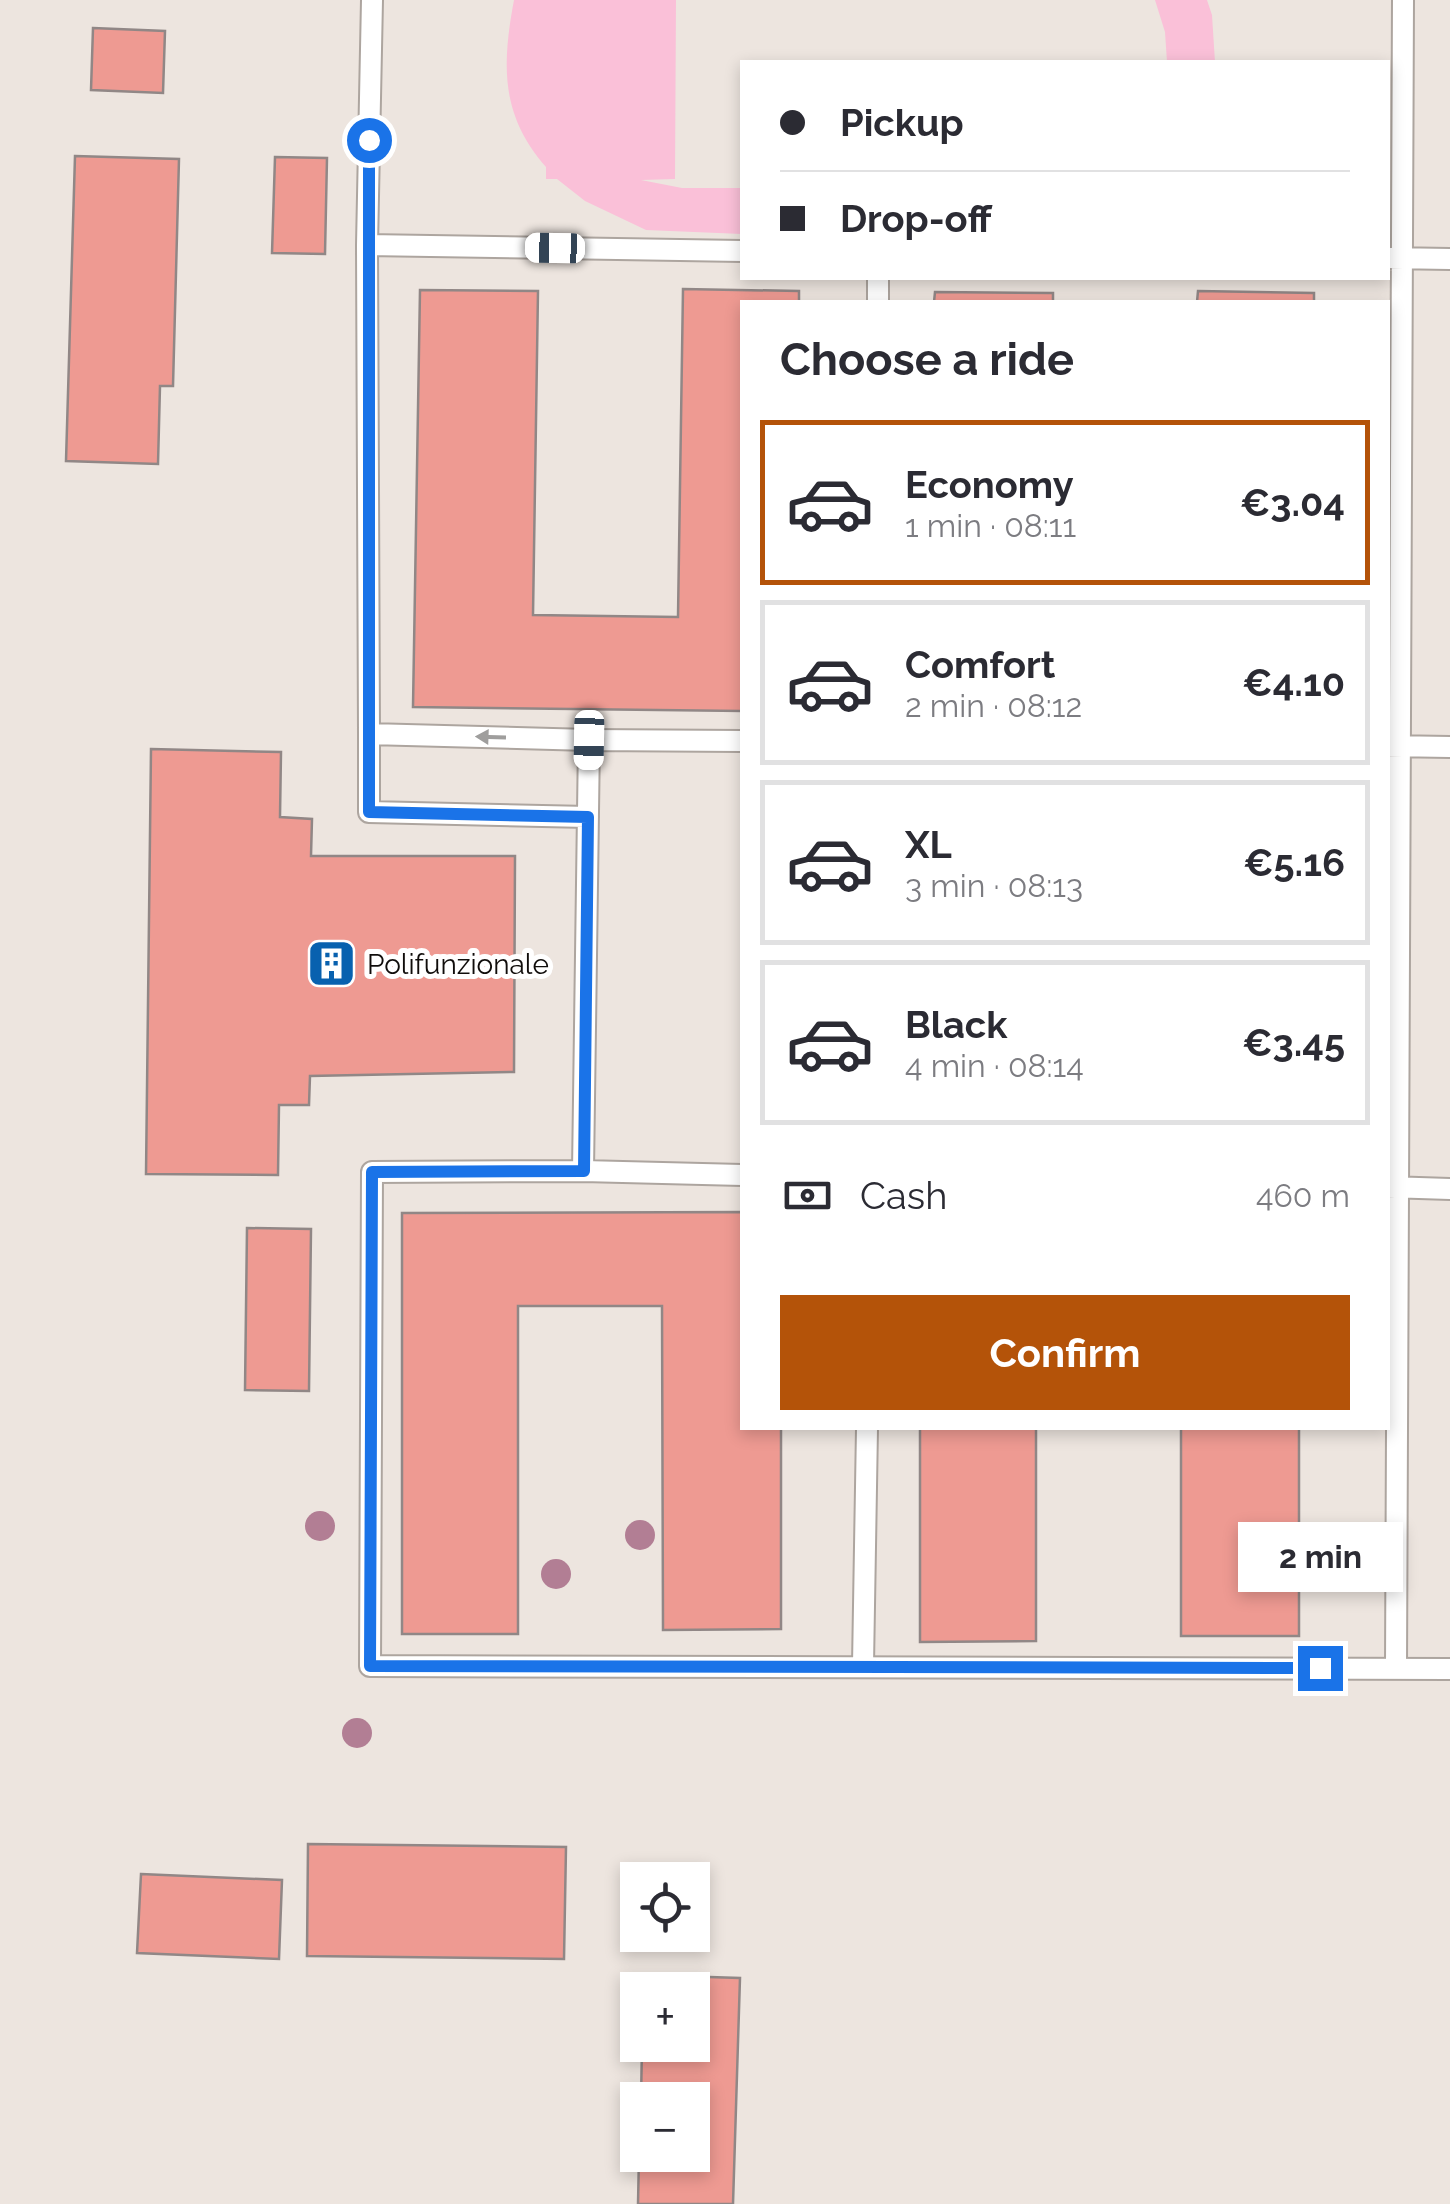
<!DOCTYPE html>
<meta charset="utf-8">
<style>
:root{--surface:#fff;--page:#f2f2f3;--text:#2b2b33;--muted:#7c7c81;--line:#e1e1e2;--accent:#b45309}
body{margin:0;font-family:Raleway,sans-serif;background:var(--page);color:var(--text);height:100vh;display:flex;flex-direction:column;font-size:38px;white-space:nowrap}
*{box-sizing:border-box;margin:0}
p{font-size:32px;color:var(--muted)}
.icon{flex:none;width:55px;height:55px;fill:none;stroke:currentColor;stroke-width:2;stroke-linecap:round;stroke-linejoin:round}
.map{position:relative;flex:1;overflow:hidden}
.side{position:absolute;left:740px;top:300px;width:650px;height:1130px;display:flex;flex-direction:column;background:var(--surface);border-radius:0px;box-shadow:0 5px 15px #0003}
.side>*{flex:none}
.hud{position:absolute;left:740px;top:60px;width:650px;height:220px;border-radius:0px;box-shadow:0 5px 15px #0003;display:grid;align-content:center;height:220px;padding:0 40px;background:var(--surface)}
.buttons{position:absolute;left:620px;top:1862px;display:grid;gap:20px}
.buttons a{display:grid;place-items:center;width:90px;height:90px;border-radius:0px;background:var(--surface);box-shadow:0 5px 15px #0003;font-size:50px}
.end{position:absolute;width:45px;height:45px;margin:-22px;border:12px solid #1a73e8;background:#fff;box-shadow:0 0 0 5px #fff}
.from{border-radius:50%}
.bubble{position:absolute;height:70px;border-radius:0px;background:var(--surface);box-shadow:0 5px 15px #0003;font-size:32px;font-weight:700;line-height:70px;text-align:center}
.car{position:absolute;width:30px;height:60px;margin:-30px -15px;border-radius:12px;box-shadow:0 0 8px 2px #0007;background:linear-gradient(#fff 24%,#345 0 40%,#fff 0 76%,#345 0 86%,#fff 0)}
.hud b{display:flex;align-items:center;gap:35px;height:95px;font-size:38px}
.hud b+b{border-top:2px solid var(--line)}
.hud i{width:25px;height:25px;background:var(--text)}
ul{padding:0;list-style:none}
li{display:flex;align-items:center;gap:30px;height:165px;margin:0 20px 15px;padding:0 20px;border:5px solid var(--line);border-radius:0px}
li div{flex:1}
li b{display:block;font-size:38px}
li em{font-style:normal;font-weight:700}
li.active{border-color:var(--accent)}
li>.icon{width:90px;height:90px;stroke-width:1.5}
h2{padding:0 40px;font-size:45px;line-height:120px}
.pay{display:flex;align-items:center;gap:25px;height:110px;padding:0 40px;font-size:38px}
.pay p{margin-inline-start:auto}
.primary-button{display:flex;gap:20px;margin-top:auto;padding:20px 40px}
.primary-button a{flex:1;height:115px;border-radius:0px;background:var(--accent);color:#fff;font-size:40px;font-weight:700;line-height:115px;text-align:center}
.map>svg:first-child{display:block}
.green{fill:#fac0d8}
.building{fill:#ee9a92;stroke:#918786;stroke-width:2.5}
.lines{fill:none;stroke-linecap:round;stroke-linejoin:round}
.service-casing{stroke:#ada59f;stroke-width:24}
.service{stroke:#fff;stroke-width:20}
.tree{fill:#b27e94}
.oneway{fill:#9f9e9d}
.route{stroke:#1a73e8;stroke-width:12}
.labels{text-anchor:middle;stroke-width:10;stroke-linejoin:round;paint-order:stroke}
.poi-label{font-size:28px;fill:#100d0b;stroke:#fff;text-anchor:start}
</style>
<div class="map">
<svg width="1450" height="2204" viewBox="0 0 1450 2204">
<rect width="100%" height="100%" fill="#ede5df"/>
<path class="green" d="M514 0H676L675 179 641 180 682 188H742V234L646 230 585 201 557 179H546V167C500 115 502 64 514 0Z
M1155 0H1207L1212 15 1215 62H1167L1165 32Z"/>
<path class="building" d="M93 28 165 31 163 93 91 90Z
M75 156 179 159 173 386H160L158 464 66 461Z
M275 157 327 158 325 254 272 253Z
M683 289 799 291V302H742V711L413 707 420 290 538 291 533 615 678 617Z
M1198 291 1314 293V302H1197Z
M935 292 1053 293V302H934Z
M151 749 281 752 280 817 312 819 311 856H515L514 1072 310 1076 309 1105H279L278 1175 146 1174Z
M742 1212V1428H781V1629L663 1630 662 1306H518V1634H402V1213Z
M247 1228 311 1229 309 1391 245 1390Z
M920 1428H1036V1641L920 1642Z
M1181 1428H1299V1636H1181Z
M308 1844 566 1847 564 1959 307 1956Z
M141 1874 282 1880 279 1959 137 1953Z
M645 1975 740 1978 733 2204H638L639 2155H692V2100H641L642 2045H692V1990H644Z"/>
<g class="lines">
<defs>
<path id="service" d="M367 245 742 251
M1389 258 1450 259
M878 302V278
M369 734 367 245 372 0
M1388 746 1450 747
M588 817 369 812V734L589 740 742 741
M583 1171 589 740
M742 1175 583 1171 372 1172 370 1666 1450 1669
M1388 1187 1450 1189
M863 1665 867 1428
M1396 1668 1403 0"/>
</defs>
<use href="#service" class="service-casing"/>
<use href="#service" class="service"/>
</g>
<g class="tree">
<circle cx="320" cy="1526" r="15"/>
<circle cx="640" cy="1535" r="15"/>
<circle cx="556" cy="1574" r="15"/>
<circle cx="357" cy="1733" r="15"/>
</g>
<defs><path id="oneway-solid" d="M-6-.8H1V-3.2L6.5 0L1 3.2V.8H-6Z" transform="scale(2.5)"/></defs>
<use class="oneway" href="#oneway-solid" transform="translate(491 737) rotate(-178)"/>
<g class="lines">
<path class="route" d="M369 140V812L588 817 584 1171 372 1172 370 1666 1320 1668"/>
</g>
<defs>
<symbol id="building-square" viewBox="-11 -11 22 22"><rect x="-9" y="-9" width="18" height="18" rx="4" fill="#0861af" stroke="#fff"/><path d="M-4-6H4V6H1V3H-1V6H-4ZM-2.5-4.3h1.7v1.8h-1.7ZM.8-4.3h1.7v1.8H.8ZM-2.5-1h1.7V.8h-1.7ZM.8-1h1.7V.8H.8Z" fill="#fff"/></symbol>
</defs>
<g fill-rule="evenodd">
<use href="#building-square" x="304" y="936" width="55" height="55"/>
</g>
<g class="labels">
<g class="poi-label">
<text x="367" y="974">Polifunzionale</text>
</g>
</g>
</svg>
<div class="buttons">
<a><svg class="icon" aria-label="locate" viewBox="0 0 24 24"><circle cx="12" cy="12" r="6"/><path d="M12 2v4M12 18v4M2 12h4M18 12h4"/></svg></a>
<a>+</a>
<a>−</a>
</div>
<i class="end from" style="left:369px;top:140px"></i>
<i class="end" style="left:1320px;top:1668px"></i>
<div class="bubble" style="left:1238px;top:1522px;width:165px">2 min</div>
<i class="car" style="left:555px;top:248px;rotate:271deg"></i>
<i class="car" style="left:589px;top:740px;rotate:181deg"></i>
<div class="hud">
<b><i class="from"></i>Pickup</b>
<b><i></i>Drop-off</b>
</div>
<section class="side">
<h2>Choose a ride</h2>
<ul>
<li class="active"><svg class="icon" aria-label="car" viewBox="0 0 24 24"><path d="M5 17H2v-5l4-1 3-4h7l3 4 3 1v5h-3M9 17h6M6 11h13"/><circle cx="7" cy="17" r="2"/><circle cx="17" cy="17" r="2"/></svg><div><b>Economy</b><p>1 min · 08:11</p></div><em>€3.04</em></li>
<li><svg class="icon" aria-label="car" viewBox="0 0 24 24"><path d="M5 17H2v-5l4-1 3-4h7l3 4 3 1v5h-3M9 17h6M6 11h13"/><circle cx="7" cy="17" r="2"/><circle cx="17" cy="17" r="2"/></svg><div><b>Comfort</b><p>2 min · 08:12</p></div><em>€4.10</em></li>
<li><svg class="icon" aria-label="car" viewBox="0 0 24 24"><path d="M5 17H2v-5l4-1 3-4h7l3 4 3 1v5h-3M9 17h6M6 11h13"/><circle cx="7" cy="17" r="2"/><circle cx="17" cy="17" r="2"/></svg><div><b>XL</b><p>3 min · 08:13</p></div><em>€5.16</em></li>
<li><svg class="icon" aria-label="car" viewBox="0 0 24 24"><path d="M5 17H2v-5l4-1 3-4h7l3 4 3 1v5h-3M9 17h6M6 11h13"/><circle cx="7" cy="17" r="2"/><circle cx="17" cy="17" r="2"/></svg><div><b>Black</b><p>4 min · 08:14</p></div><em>€3.45</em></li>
</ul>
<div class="pay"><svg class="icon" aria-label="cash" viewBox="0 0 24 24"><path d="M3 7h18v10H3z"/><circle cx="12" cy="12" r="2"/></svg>Cash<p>460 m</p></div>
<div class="primary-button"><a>Confirm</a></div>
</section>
</div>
